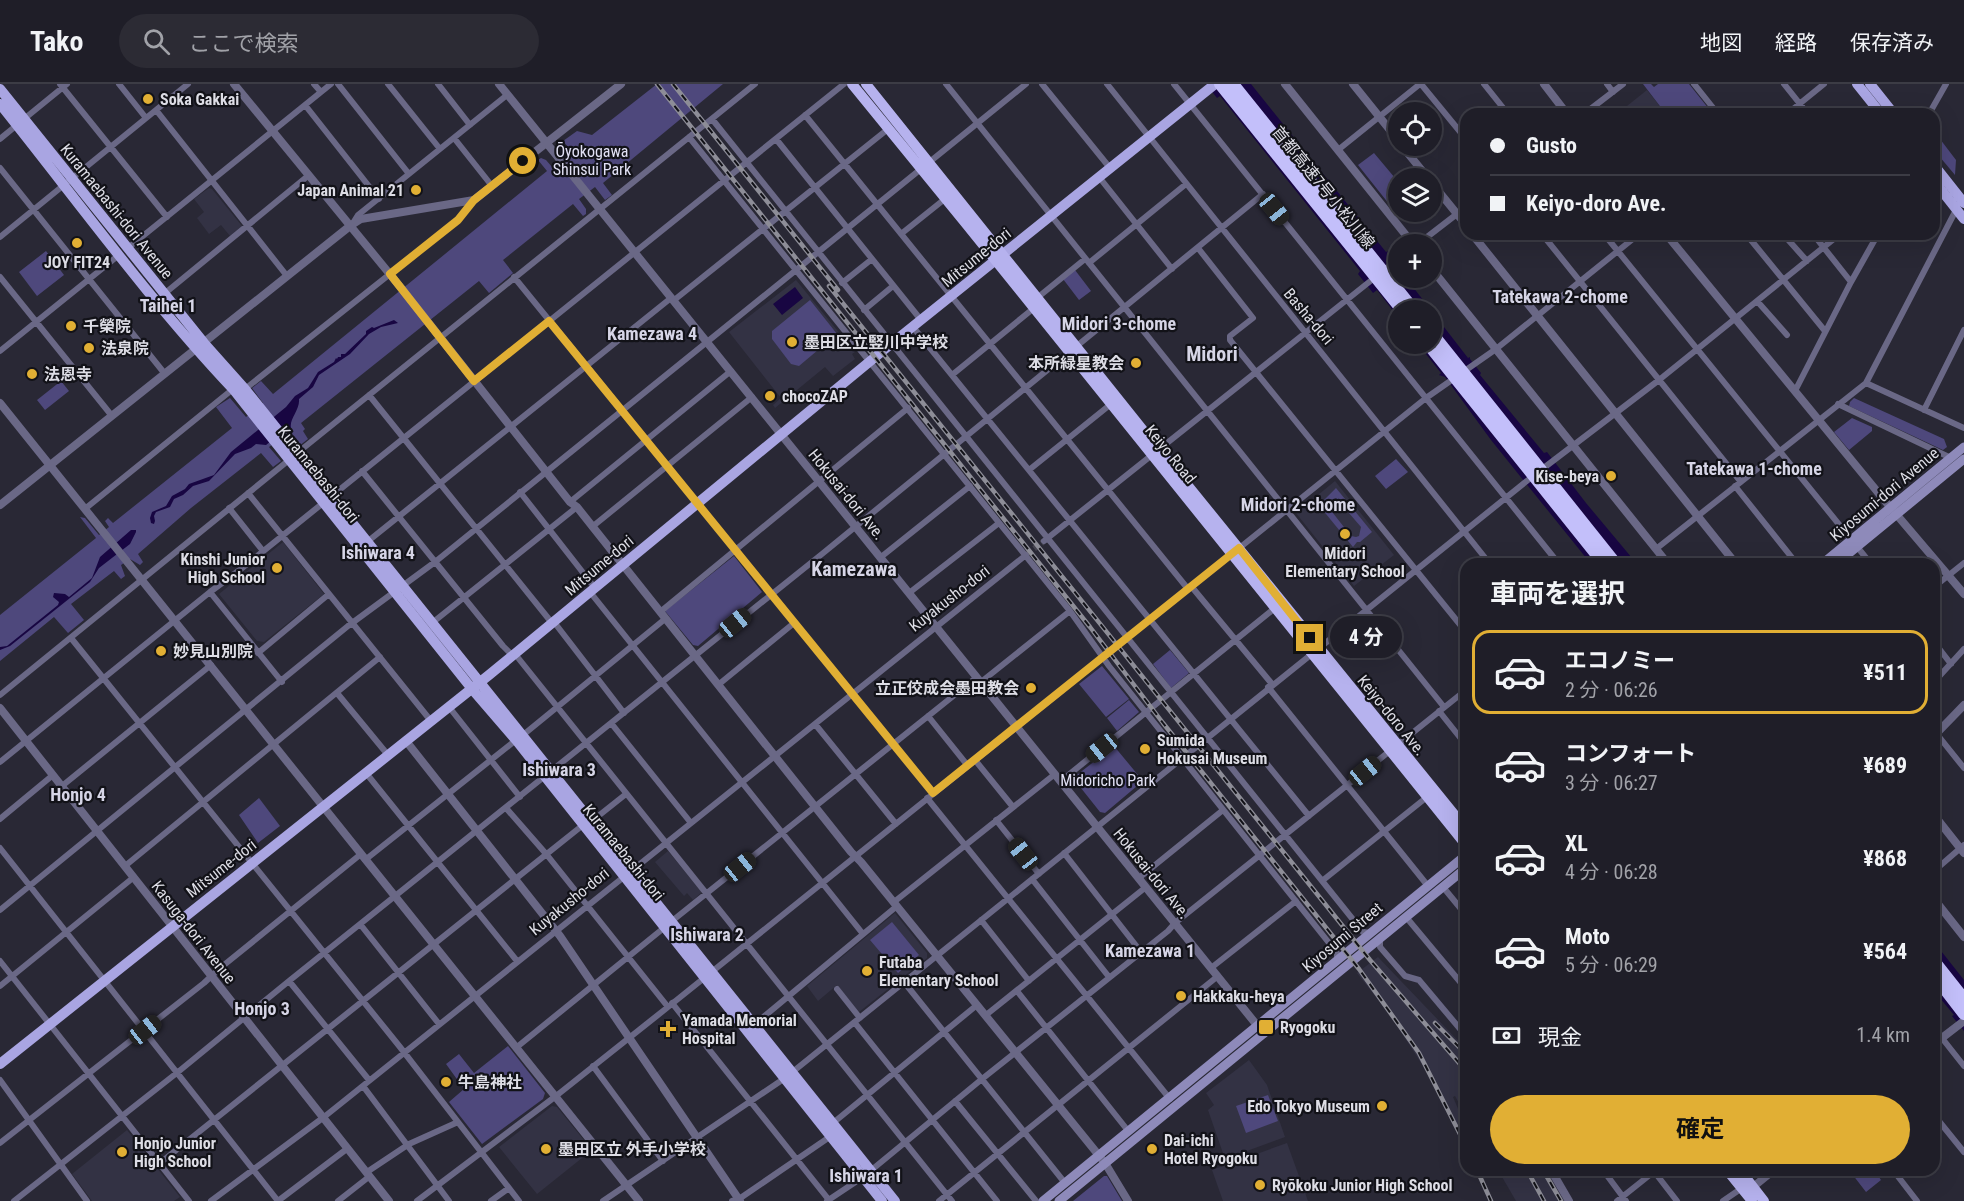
<!DOCTYPE html>
<html lang="ja">
<meta charset="utf-8">
<style>
:root{--surface:#1f1e28;--page:#2c2b34;--text:#f1f3f6;--muted:#a1a2a8;--line:#3c3c45;--accent:#e1af34}
body{margin:0;font-family:"Roboto Condensed","Noto Sans JP",sans-serif;background:var(--page);color:var(--text);height:100vh;display:flex;flex-direction:column;font-size:22px;white-space:nowrap}
*{box-sizing:border-box;margin:0}
p{font-size:20px;color:var(--muted)}
.icon{flex:none;width:33px;height:33px;fill:none;stroke:currentColor;stroke-width:2;stroke-linecap:round;stroke-linejoin:round}
.map{position:relative;flex:1;overflow:hidden}
.side{position:absolute;left:1460px;top:474px;width:480px;height:618px;display:flex;flex-direction:column;background:var(--surface);border-radius:18px;box-shadow:0 6px 24px #0002,0 0 0 2px var(--line)}
.side>*{flex:none}
.guide{position:absolute;left:1460px;top:24px;width:480px;height:132px;border-radius:18px;box-shadow:0 6px 24px #0002,0 0 0 2px var(--line);display:grid;align-content:center;height:132px;padding:0 30px;background:var(--surface)}
.fabs{position:absolute;left:1388px;top:18px;display:grid;gap:12px}
.fabs a{display:grid;place-items:center;width:54px;height:54px;border-radius:50%;background:var(--surface);box-shadow:0 6px 24px #0002,0 0 0 2px var(--line);font-size:30px}
.end{position:absolute;width:27px;height:27px;margin:-14px;border:8px solid #e1af34;background:#111;box-shadow:0 0 0 3px #111}
.from{border-radius:50%}
.bubble{position:absolute;height:42px;border-radius:21px;background:var(--surface);box-shadow:0 6px 24px #0002,0 0 0 2px var(--line);font-size:20px;font-weight:700;line-height:42px;text-align:center}
.car{position:absolute;width:18px;height:36px;margin:-18px -9px;border-radius:8px;box-shadow:0 0 4px 2px #0007;background:linear-gradient(#222 24%,#8ab4d8 0 40%,#222 0 76%,#8ab4d8 0 86%,#222 0)}
.guide b{display:flex;align-items:center;gap:21px;height:57px;font-size:22px}
.guide b+b{border-top:2px solid var(--line)}
.guide i{width:15px;height:15px;background:var(--text)}
ul{padding:0;list-style:none}
li{display:flex;align-items:center;gap:18px;height:84px;margin:0 12px 9px;padding:0 18px;border:3px solid transparent;border-radius:18px}
li div{flex:1}
li b{display:block;font-size:22px}
li em{font-style:normal;font-weight:700}
li.on{border-color:var(--accent)}
li>.icon{width:54px;height:54px;stroke-width:1.5}
h2{padding:0 30px;font-size:27px;line-height:72px}
.pay{display:flex;align-items:center;gap:15px;height:66px;padding:0 30px;font-size:22px}
.pay p{margin-inline-start:auto}
.action{display:flex;gap:12px;margin-top:auto;padding:12px 30px}
.action a{flex:1;height:69px;border-radius:36px;background:var(--accent);color:#111;font-size:24px;font-weight:700;line-height:69px;text-align:center}
header{display:flex;align-items:center;gap:36px;box-sizing:border-box;height:84px;padding:0 30px;background:var(--surface);border-bottom:2px solid var(--line)}
header strong{font-size:28px}
nav{display:flex;gap:33px;margin-inline-start:auto;font-size:21px}
.search{width:420px;height:54px;background:var(--page);display:flex;align-items:center;gap:15px;box-sizing:border-box;padding:0 21px;border-radius:33px;color:var(--muted);font-size:22px}
.map>svg:first-child{display:block}
.built{fill:#333244}
.green{fill:#4e487c;fill-rule:evenodd}
.water{fill:#180642}
.lines{fill:none;stroke-linecap:round;stroke-linejoin:round}
.minor-tunnel{stroke:#44434f;stroke-width:6;stroke-dasharray:6 3;stroke-linecap:butt}
.minor{stroke:#6a6886;stroke-width:6}
.tertiary{stroke:#6a6886;stroke-width:8}
.secondary{stroke:#8e8aba;stroke-width:9}
.primary{stroke:#a9a5e2;stroke-width:10}
.trunk{stroke:#b6b2ee;stroke-width:10}
.motorway{stroke:#c3bffa;stroke-width:12}
.rail-casing{stroke:#8d8d97;stroke-width:4.5}
.rail{stroke:#121218;stroke-width:2;stroke-dasharray:7;stroke-linecap:butt}
.motorway-bridge{stroke:#c3bffa;stroke-width:12}
.route{stroke:#e1af34;stroke-width:8}
.poi-dot{fill:#e1af34;stroke:#121218;stroke-width:2}
.labels{text-anchor:middle;stroke-width:4.5;stroke-linejoin:round;paint-order:stroke}
.poi-label{font-size:16px;font-weight:bold;fill:#dddde5;stroke:#121218;text-anchor:start}
.park-label{font-size:16px;fill:#e2e1f5;stroke:#121218}
.street-label{font-size:16px;fill:#dddde5;stroke:#121218}
.neighbourhood-label{font-size:18px;font-weight:bold;fill:#d6d5e6;stroke:#121218}
.quarter-label{font-size:20px;font-weight:bold;fill:#d6d5e6;stroke:#121218}
</style>
<header>
<strong>Tako</strong>
<div class="search"><svg class="icon" aria-label="search" viewBox="0 0 24 24"><circle cx="10" cy="10" r="6"/><path d="M15 15l6 6"/></svg>ここで検索</div>
<nav><a>地図</a><a>経路</a><a>保存済み</a></nav>
</header>
<div class="map">
<svg width="1964" height="1117" viewBox="0 0 1964 1117">
<rect width="100%" height="100%" fill="#292835"/>
<path class="built" d="M1647 6 1666 30H1617Z
M209 104 212 105 242 142 230 152 221 141 209 150 197 134 204 128 194 115Z
M796 196 855 268 852 270 855 275 833 292 825 283 775 324 773 321 781 314 729 248Z
M1335 397 1394 471 1354 502 1296 429Z
M283 458 324 510 264 558 257 557 219 510Z
M668 767 702 808 693 816 687 809 684 812 655 778Z
M895 829 927 869V874L859 928 837 901 818 917 807 902Z
M1378 873 1465 964V1030L1455 1012 1453 1013 1465 1041V1068L1446 1024 1427 988 1390 931 1357 889Z
M1249 976 1267 1001 1285 1053 1225 1075 1208 1026 1214 1021 1206 1009Z
M552 1022 557 1023 592 1066 537 1110 499 1063Z
M127 1046 180 1113 174 1117H92L72 1090Z
M1287 1059 1308 1117H1223L1212 1086Z
M1498 1086H1548L1566 1117H1516Z"/>
<path class="green" d="M657 0H723L603 99 612 111 605 116 595 103 579 115 586 125V130L583 132 573 120 503 176 513 189 489 209 479 197 301 339 305 345 303 347 308 355 299 362 288 349 269 363 281 377 273 383 261 369 191 424 138 470 143 478 140 481 130 475 121 481 125 492 121 495 114 487 71 520 84 536 68 549 54 533 0 577V531L96 454 80 433 85 434 99 451 109 443 105 437 108 434 113 439 232 344 216 323 230 314 246 333 263 319 252 304 261 297 273 310 547 87 538 76 541 74 546 76 552 83 568 71 565 66 568 63 563 57 577 47 592 51Z
M1643 0H1651L1654 3 1658 0H1689L1713 30H1666Z
M1940 55 1956 76 1955 91 1934 66V60Z
M1374 69 1395 94 1397 92 1399 94 1398 100 1391 105 1398 114 1389 120 1358 81Z
M46 167 64 191 37 212 19 188Z
M1075 186 1091 207 1079 216 1063 195Z
M810 216 837 250 799 282 791 280 772 255V247Z
M61 297 69 307 45 326 37 316Z
M1854 314 1944 355 1947 363 1943 366 1849 322 1850 318Z
M1852 334 1872 343V347L1849 366 1834 348Z
M1396 375 1408 388 1386 405 1375 392Z
M1336 404 1372 448 1360 458H1357L1353 463 1317 419 1322 416 1323 417ZM1336 414 1361 443 1359 452 1356 453 1351 452 1329 424V418Z
M734 472 762 508 698 562 693 561 665 527Z
M1170 566 1189 589 1171 604 1153 580Z
M1102 582 1129 615 1106 633 1079 600Z
M1129 616 1139 628 1117 647 1107 634Z
M1114 662 1143 697 1105 729 1100 728 1073 694Z
M259 714 280 742 258 759 239 731Z
M892 838 919 871 898 889 870 856Z
M508 962 545 1009 543 1015 482 1060 449 1018 464 1005 446 980 459 970 474 989Z
M1268 1011 1278 1037 1246 1049 1236 1022Z
M1849 1086H1874L1881 1096 1866 1108Z
M1104 1092H1107L1122 1117H1073Z"/>
<path class="water" d="M1206 0H1251L1386 168 1388 167 1398 179V194H1406L1468 274 1470 273V275L1481 289 1480 291 1544 369 1547 368 1586 419 1637 480H1591L1491 356 1445 293 1439 291 1441 289 1418 260H1431V226H1398V233L1377 206 1373 209 1358 190 1360 187 1220 12 1217 14Z
M795 203 803 214 782 231 773 220Z
M394 236 398 239 381 243 369 250 350 270 319 291 313 303 299 315C300 326 289 335 291 344H287L266 361 256 360 251 364 235 370 209 397 193 402 183 411 174 415 170 423 156 428 154 432 155 437 154 440 151 439 150 434 152 428 166 422 172 412 185 405 189 400 214 391 231 368 286 323 295 312 308 304 318 288 334 278 336 274 337 275 338 273H341V270H345L366 250V247L372 243 374 244Z
M131 446H136V448L130 460 99 484 90 498 10 562 0 566V563L7 562 58 521 59 518 53 513 54 509 65 510 69 513 92 494 100 473Z
M1934 858 1964 896V947L1952 932 1954 931 1934 907Z"/>
<g class="lines">
<path class="minor-tunnel" d="M1027 470 1044 457"/>
<path class="minor" d="M60 0 167 133
M119 0 146 34
M314 0 321 8
M338 0 409 90
M388 0 440 65
M438 0 470 41
M946 0 1444 623
M1042 0 1110 84
M1107 0 1490 480
M1174 0 1559 480
M1421 0 1466 55
M1484 0 1508 30
M1607 0 1613 8
M1694 0 1718 30
M1784 0 1808 30
M305 21 379 115
M156 26 287 192
M1584 30 1623 0
M1787 30 1824 0
M1929 30 1946 0
M805 31 1188 505
M24 35 67 0
M712 35 1363 848 1370 849
M689 53 1070 527 1109 582 1337 869V876
M454 54 492 102
M0 55 17 41
M776 55 921 236
M1338 66 1420 0
M0 84 165 290
M1099 93 1172 185
M353 139 358 131 507 11
M901 150 946 114
M1542 150 1741 398
M1604 150 1871 480
M1746 150 1825 247
M1783 150 1807 177
M1813 150 1851 198
M0 153 188 0
M1418 160 1466 123
M128 164 331 0
M1198 164 1253 234 1230 252V256L1466 548
M1089 179 1186 100
M0 193 112 332
M514 193 933 709
M842 199 872 175
M164 210 309 91
M1037 214 1085 175
M673 217 888 45
M1757 217 1787 251
M864 226 893 202
M913 243 1309 732
M0 267 119 171
M952 291 1034 224
M1866 299 1964 344
M245 305 458 136 474 116
M1795 307 1851 198 1878 150
M369 311 552 539
M1838 320 1951 374
M1924 326 1964 246
M296 370 755 0
M1029 386 1111 320
M1541 386 1659 296 1840 150
M362 387 503 562 513 572
M1735 402 1797 480
M520 408 595 504
M248 409 431 637
M570 418 731 287
M86 424 233 305
M229 424 263 467
M592 443 752 313
M1044 457 1398 175
M367 458 671 214
M1656 465 1866 299 1956 126
M881 473 970 402
M1191 502 1272 600
M1934 503 1964 479
M210 508 282 598
M590 508 863 850
M909 509 999 439
M660 528 908 324
M554 538 624 629
M432 539 577 423
M71 554 400 963 519 1117
M1934 558 1951 580
M258 569 329 510
M515 570 952 1117
M981 598 1070 527
M1934 598 1964 565
M718 601 794 539
M1268 603 1428 802
M337 609 388 671
M0 611 289 376
M449 623 520 713
M1439 627 1466 661
M928 632 968 682
M611 639 691 739
M815 640 896 740
M1936 649 1964 684
M523 651 665 535
M975 676 1013 723
M0 678 210 508 241 485 844 0
M366 689 517 877
M1061 697 1275 524
M62 702 211 581
M927 714 1170 1015
M506 724 547 771 668 923
M0 735 53 691
M996 736 1039 790
M592 737 626 710
M0 764 278 1117 348 1064
M1064 769 1141 868
M365 776 516 656
M125 782 380 573
M1934 787 1964 761
M1139 794 1223 726
M1032 795 1109 893
M1322 797 1427 713
M1443 803 1466 831
M894 818 1055 690
M0 826 348 542 435 478 1026 0
M1406 833 1466 905
M981 836 1029 897
M672 837 977 593
M360 840 439 940
M1380 855V863L1405 892 1419 896 1466 952
M0 877 189 1117
M1211 884 1296 817
M289 897 369 996
M904 898 1065 1099
M0 902 134 793
M837 905 860 934
M1017 907 1129 1048
M672 919 829 1116
M986 931 1146 803
M855 939 997 1117
M755 940 897 822
M1934 944 1964 982
M517 963 665 843
M593 982 663 1077
M0 996 87 1117
M363 1002 449 1117
M955 1017 1036 1117
M1934 1031 1964 1068
M833 1039 977 921
M0 1059 204 899 219 885 361 770
M160 1079 583 741
M1603 1086 1626 1117
M1653 1086 1677 1117
M1893 1086 1917 1117
M367 1088 409 1060 458 1038
M14 1117 178 988 289 897 822 470 1263 110
M211 1117 324 1033 1026 471
M338 1117 370 1092
M417 1117 556 1012 668 923 1426 314 1496 265 1639 150
M491 1117 509 1104
M603 1117 785 994 1533 392
M732 1117 739 1115 831 1052
M827 1117 863 1093 982 995 1168 847 1175 839 1466 606
M939 1117 1218 892
M1617 1117 1656 1086
M1723 1117 1742 1104"/>
<path class="tertiary" d="M234 0 402 205 570 418 577 423 851 768 861 778 1105 1079 1128 1117
M499 0 1264 950
M1285 0 1413 160
M1353 0 1398 56
M1544 0 1567 30
M1402 62 1428 94
M1431 98 1466 141
M1472 150 1736 480
M1666 150 1885 417 1964 510
M1431 184 1668 480
M0 319 639 1117
M0 421 350 142 361 135 474 116 621 0
M0 624 389 1117
M1934 652 1964 621
M406 657 560 852 740 1117
M1934 731 1964 769
M1934 815 1964 853
M1934 960 1964 937
M1551 1086 1569 1117
M1753 1103 1774 1086"/>
<path class="secondary" d="M1822 480 1964 363
M1836 480 1964 375
M1043 1117 1466 771
M1059 1117 1466 784"/>
<path class="primary" d="M1857 0 1881 30
M1870 0 1894 30
M0 5 204 259 245 305 895 1117
M0 20C77 116 149 216 233 305L472 605 516 656 882 1117
M1934 81 1964 119
M1934 97 1964 135
M0 980 489 591 891 260 1215 0"/>
<path class="trunk" d="M852 0 967 141 1466 761
M866 0 1151 356 1466 745
M1727 1086 1752 1117
M1740 1086 1764 1117"/>
<path class="motorway" d="M1934 877 1964 915
M1934 891 1964 930"/>
<defs>
<path id="rail" d="M657 0 1090 543 1163 639 1359 885 1419 969 1466 1062
M673 0 838 206
M829 202 1370 876 1466 987
M1435 939 1466 970
M1477 1086 1491 1117
M1527 1086 1544 1117
M1543 1086 1561 1117"/>
</defs>
<use href="#rail" class="rail-casing"/>
<use href="#rail" class="rail"/>
<path class="motorway-bridge" d="M1220 0 1402 226
M1233 0 1414 226
M1431 248 1616 480
M1428 260 1604 480"/>
</g>
<g class="lines">
<path class="route" d="M523 77 474 116 458 136 390 190 474 297 549 237 933 709 1239 464 1310 554"/>
</g>
<g class="poi-dot">
<circle cx="148" cy="15" r="6"/>
<circle cx="416" cy="106" r="6"/>
<circle cx="77" cy="159" r="6"/>
<circle cx="71" cy="242" r="6"/>
<circle cx="792" cy="258" r="6"/>
<circle cx="89" cy="264" r="6"/>
<circle cx="1136" cy="279" r="6"/>
<circle cx="32" cy="290" r="6"/>
<circle cx="770" cy="312" r="6"/>
<circle cx="1611" cy="392" r="6"/>
<circle cx="1345" cy="450" r="6"/>
<circle cx="277" cy="484" r="6"/>
<circle cx="161" cy="567" r="6"/>
<circle cx="1031" cy="604" r="6"/>
<circle cx="1145" cy="665" r="6"/>
<circle cx="867" cy="887" r="6"/>
<circle cx="1181" cy="912" r="6"/>
<rect x="1258" y="935" width="16" height="16" rx="3"/>
<path d="M665 936h6v6h6v6h-6v6h-6v-6h-6v-6h6z"/>
<circle cx="446" cy="998" r="6"/>
<circle cx="1382" cy="1022" r="6"/>
<circle cx="546" cy="1065" r="6"/>
<circle cx="1152" cy="1065" r="6"/>
<circle cx="122" cy="1068" r="6"/>
<circle cx="1260" cy="1101" r="6"/>
</g>
<g class="labels">
<g class="poi-label">
<text x="160" y="21">Soka Gakkai</text>
<text x="404" y="112" text-anchor="end">Japan Animal 21</text>
<text x="77" y="184" text-anchor="middle">JOY FIT24</text>
<text x="83" y="248">千榮院</text>
<text x="804" y="264">墨田区立竪川中学校</text>
<text x="101" y="270">法泉院</text>
<text x="1124" y="285" text-anchor="end">本所緑星教会</text>
<text x="44" y="296">法恩寺</text>
<text x="782" y="318">chocoZAP</text>
<text x="1599" y="398" text-anchor="end">Kise-beya</text>
<text x="1345" y="475" text-anchor="middle">Midori<tspan x="1345" dy="18">Elementary School</tspan></text>
<text x="265" y="481" text-anchor="end">Kinshi Junior<tspan x="265" dy="18">High School</tspan></text>
<text x="173" y="573">妙見山別院</text>
<text x="1019" y="610" text-anchor="end">立正佼成会墨田教会</text>
<text x="1157" y="662">Sumida<tspan x="1157" dy="18">Hokusai Museum</tspan></text>
<text x="879" y="884">Futaba<tspan x="879" dy="18">Elementary School</tspan></text>
<text x="1193" y="918">Hakkaku-heya</text>
<text x="682" y="942">Yamada Memorial<tspan x="682" dy="18">Hospital</tspan></text>
<text x="1280" y="949">Ryogoku</text>
<text x="458" y="1004">牛島神社</text>
<text x="1370" y="1028" text-anchor="end">Edo Tokyo Museum</text>
<text x="1164" y="1062">Dai-ichi<tspan x="1164" dy="18">Hotel Ryogoku</tspan></text>
<text x="134" y="1065">Honjo Junior<tspan x="134" dy="18">High School</tspan></text>
<text x="558" y="1071">墨田区立 外手小学校</text>
<text x="1272" y="1107">Ryōkoku Junior High School</text>
</g>
<g class="park-label">
<text x="592" y="73">Ōyokogawa<tspan x="592" dy="18">Shinsui Park</tspan></text>
<text x="1108" y="702">Midoricho Park</text>
</g>
<g class="street-label">
<text transform="translate(1324 103) rotate(51)" y="6">首都高速7号小松川線</text>
<text transform="translate(117 127) rotate(51)" y="6">Kuramaebashi-dori Avenue</text>
<text transform="translate(976 173) rotate(-39)" y="6">Mitsume-dori</text>
<text transform="translate(1309 232) rotate(50)" y="6">Basha-dori</text>
<text transform="translate(1171 370) rotate(51)" y="6">Keiyo Road</text>
<text transform="translate(319 390) rotate(51)" y="6">Kuramaebashi-dori</text>
<text transform="translate(847 410) rotate(51)" y="6">Hokusai-dori Ave.</text>
<text transform="translate(1884 410) rotate(-40)" y="6">Kiyosumi-dori Avenue</text>
<text transform="translate(599 481) rotate(-40)" y="6">Mitsume-dori</text>
<text transform="translate(949 514) rotate(-38)" y="6">Kuyakusho-dori</text>
<text transform="translate(1392 631) rotate(51)" y="6">Keiyo-doro Ave.</text>
<text transform="translate(624 768) rotate(51)" y="6">Kuramaebashi-dori</text>
<text transform="translate(221 784) rotate(-38)" y="6">Mitsume-dori</text>
<text transform="translate(1152 789) rotate(51)" y="6">Hokusai-dori Ave.</text>
<text transform="translate(569 817) rotate(-39)" y="6">Kuyakusho-dori</text>
<text transform="translate(194 848) rotate(52)" y="6">Kasuga-dori Avenue</text>
<text transform="translate(1342 853) rotate(-40)" y="6">Kiyosumi Street</text>
</g>
<g class="neighbourhood-label">
<text x="1560" y="219">Tatekawa 2-chome</text>
<text x="168" y="228">Taihei 1</text>
<text x="1119" y="246">Midori 3-chome</text>
<text x="652" y="256">Kamezawa 4</text>
<text x="1754" y="391">Tatekawa 1-chome</text>
<text x="1298" y="427">Midori 2-chome</text>
<text x="378" y="475">Ishiwara 4</text>
<text x="559" y="692">Ishiwara 3</text>
<text x="78" y="717">Honjo 4</text>
<text x="707" y="857">Ishiwara 2</text>
<text x="1150" y="873">Kamezawa 1</text>
<text x="262" y="931">Honjo 3</text>
<text x="866" y="1098">Ishiwara 1</text>
</g>
<g class="quarter-label">
<text x="1212" y="277">Midori</text>
<text x="854" y="492">Kamezawa</text>
</g>
</g>
</svg>
<div class="fabs">
<a><svg class="icon" aria-label="locate" viewBox="0 0 24 24"><circle cx="12" cy="12" r="6"/><path d="M12 2v4M12 18v4M2 12h4M18 12h4"/></svg></a>
<a><svg class="icon" aria-label="layers" viewBox="0 0 24 24"><path d="M12 4l9 5-9 5-9-5zM3 14l9 5 9-5"/></svg></a>
<a>+</a>
<a>−</a>
</div>
<i class="end from" style="left:523px;top:77px"></i>
<i class="end" style="left:1310px;top:554px"></i>
<div class="bubble" style="left:1330px;top:532px;width:72px">4 分</div>
<i class="car" style="left:1274px;top:125px;rotate:141deg"></i>
<i class="car" style="left:735px;top:539px;rotate:51deg"></i>
<i class="car" style="left:1102px;top:664px;rotate:231deg"></i>
<i class="car" style="left:1365px;top:687px;rotate:51deg"></i>
<i class="car" style="left:1023px;top:770px;rotate:322deg"></i>
<i class="car" style="left:740px;top:783px;rotate:51deg"></i>
<i class="car" style="left:145px;top:946px;rotate:52deg"></i>
<div class="guide">
<b><i class="from"></i>Gusto</b>
<b><i></i>Keiyo-doro Ave.</b>
</div>
<section class="side">
<h2>車両を選択</h2>
<ul>
<li class="on"><svg class="icon" aria-label="car" viewBox="0 0 24 24"><path d="M5 17H2v-5l4-1 3-4h7l3 4 3 1v5h-3M9 17h6M6 11h13"/><circle cx="7" cy="17" r="2"/><circle cx="17" cy="17" r="2"/></svg><div><b>エコノミー</b><p>2 分 · 06:26</p></div><em>¥511</em></li>
<li><svg class="icon" aria-label="car" viewBox="0 0 24 24"><path d="M5 17H2v-5l4-1 3-4h7l3 4 3 1v5h-3M9 17h6M6 11h13"/><circle cx="7" cy="17" r="2"/><circle cx="17" cy="17" r="2"/></svg><div><b>コンフォート</b><p>3 分 · 06:27</p></div><em>¥689</em></li>
<li><svg class="icon" aria-label="car" viewBox="0 0 24 24"><path d="M5 17H2v-5l4-1 3-4h7l3 4 3 1v5h-3M9 17h6M6 11h13"/><circle cx="7" cy="17" r="2"/><circle cx="17" cy="17" r="2"/></svg><div><b>XL</b><p>4 分 · 06:28</p></div><em>¥868</em></li>
<li><svg class="icon" aria-label="car" viewBox="0 0 24 24"><path d="M5 17H2v-5l4-1 3-4h7l3 4 3 1v5h-3M9 17h6M6 11h13"/><circle cx="7" cy="17" r="2"/><circle cx="17" cy="17" r="2"/></svg><div><b>Moto</b><p>5 分 · 06:29</p></div><em>¥564</em></li>
</ul>
<div class="pay"><svg class="icon" aria-label="cash" viewBox="0 0 24 24"><path d="M3 7h18v10H3z"/><circle cx="12" cy="12" r="2"/></svg>現金<p>1.4 km</p></div>
<div class="action"><a>確定</a></div>
</section>
</div>
